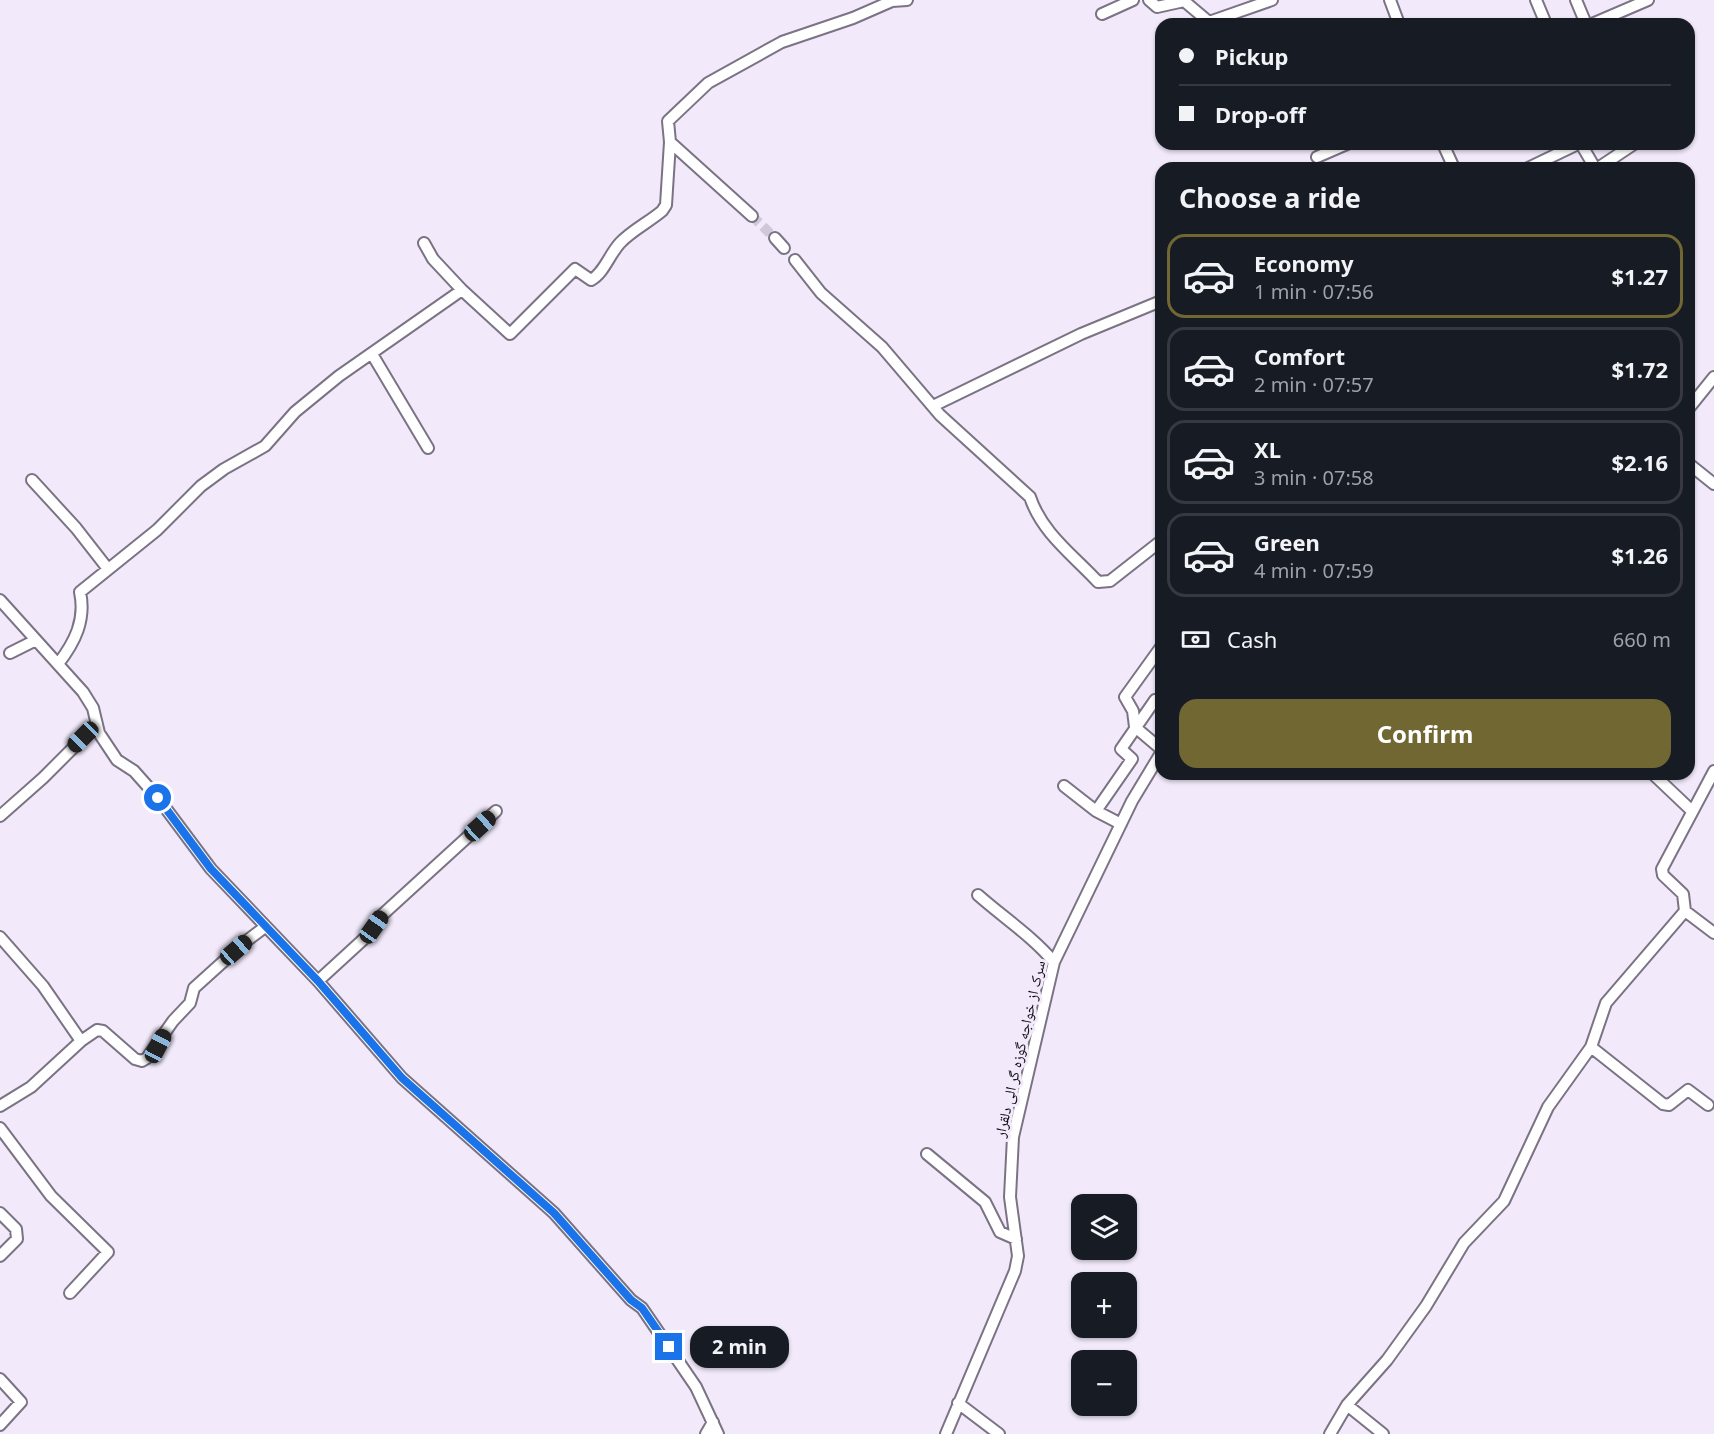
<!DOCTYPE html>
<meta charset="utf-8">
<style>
:root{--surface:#171b24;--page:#20242c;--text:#f1f3f6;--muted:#9ea1a6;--line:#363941;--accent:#716733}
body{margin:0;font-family:"Noto Sans","Noto Naskh Arabic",sans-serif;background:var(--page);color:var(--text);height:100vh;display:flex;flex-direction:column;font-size:22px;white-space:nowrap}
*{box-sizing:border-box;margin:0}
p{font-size:20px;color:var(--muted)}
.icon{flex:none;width:33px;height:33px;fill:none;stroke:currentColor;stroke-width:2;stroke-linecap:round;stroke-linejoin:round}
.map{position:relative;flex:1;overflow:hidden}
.side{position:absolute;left:1155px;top:162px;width:540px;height:618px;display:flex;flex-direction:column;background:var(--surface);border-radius:18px;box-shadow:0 2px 4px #0004}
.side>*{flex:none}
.top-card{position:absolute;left:1155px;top:18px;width:540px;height:132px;border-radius:18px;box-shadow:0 2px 4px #0004;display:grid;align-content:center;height:132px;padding:0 24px;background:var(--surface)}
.tools{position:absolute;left:1071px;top:1194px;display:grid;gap:12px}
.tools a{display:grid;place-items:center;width:66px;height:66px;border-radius:12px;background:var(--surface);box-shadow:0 2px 4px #0004;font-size:30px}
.end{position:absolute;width:27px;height:27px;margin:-14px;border:8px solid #1a73e8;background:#fff;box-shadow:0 0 0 3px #fff}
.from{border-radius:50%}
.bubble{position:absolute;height:42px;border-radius:18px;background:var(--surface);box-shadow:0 2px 4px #0004;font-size:20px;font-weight:700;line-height:42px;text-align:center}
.car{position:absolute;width:18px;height:36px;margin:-18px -9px;border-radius:8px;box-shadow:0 0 4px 2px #0007;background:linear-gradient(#222 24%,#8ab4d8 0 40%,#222 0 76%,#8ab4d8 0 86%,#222 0)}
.top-card b{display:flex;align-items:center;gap:21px;height:57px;font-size:22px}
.top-card b+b{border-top:2px solid var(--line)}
.top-card i{width:15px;height:15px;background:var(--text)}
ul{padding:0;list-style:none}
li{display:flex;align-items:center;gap:18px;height:84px;margin:0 12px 9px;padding:0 12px;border:3px solid var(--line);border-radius:18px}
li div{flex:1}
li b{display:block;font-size:22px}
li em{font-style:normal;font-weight:700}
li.on{border-color:var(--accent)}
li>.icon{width:54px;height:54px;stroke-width:1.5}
h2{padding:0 24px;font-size:27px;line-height:72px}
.pay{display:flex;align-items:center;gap:15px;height:66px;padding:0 24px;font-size:22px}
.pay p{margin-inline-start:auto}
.button{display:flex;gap:12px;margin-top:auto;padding:12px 24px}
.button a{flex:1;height:69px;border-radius:18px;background:var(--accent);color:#fff;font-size:24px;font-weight:700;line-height:69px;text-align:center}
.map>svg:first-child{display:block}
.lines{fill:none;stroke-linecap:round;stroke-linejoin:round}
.minor-tunnel{stroke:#d0c9d8;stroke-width:10;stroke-dasharray:10 5;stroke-linecap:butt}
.minor-casing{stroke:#7b7383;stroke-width:14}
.minor{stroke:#fff;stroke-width:10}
.route{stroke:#1a73e8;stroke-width:8}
.labels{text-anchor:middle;stroke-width:6;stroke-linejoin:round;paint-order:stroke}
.street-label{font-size:15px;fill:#100e13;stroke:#f2eafb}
</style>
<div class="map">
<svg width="1714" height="1434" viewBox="0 0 1714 1434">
<rect width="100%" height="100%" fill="#f2eafb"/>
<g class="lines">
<path class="minor-tunnel" d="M752 216 775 238"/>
<defs>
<path id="minor" d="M1149 0 1157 7 1184 1 1209 22 1272 0
M1390 0 1399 24
M1536 0 1546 24
M1576 0 1586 24
M1102 14 1133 0
M1592 24 1648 0
M670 142 752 216
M1443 144 1454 168
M1581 144 1595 168
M1317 157 1347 144
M1528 168 1578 144
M1598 168 1634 144
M775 238 784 248
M424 243 433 259 462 290
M795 260 821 293 882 347 940 415 1030 497C1042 533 1073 555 1098 582L1110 581 1161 541
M372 354 428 448
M933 406 1081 334 1161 301
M1689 408 1714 377
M1689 464 1714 484
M32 480 76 528 108 569
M0 600 83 692 93 708 99 733 117 760 134 771 158 798 211 869 318 981 402 1078 554 1213 631 1300 642 1308 696 1387 718 1434
M1161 647 1125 697 1133 711 1135 727 1161 749
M10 653 36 640
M58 664C75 642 86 620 80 592L157 530 201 486 224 469 265 446 295 412 339 376 462 290 510 334 575 269 591 280C604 273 609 255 620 243 631 231 649 222 662 211L666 205 670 142 668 121 708 83 782 42 853 18 892 1 907 0
M1653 774 1692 811
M1064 786 1096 811 1121 824
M1096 811 1132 759 1121 749 1155 700
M0 816 43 778 97 724
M978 895C1004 918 1032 936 1054 962
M1685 911 1714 933
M0 937 43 986 81 1041 31 1087 0 1106
M318 981 366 937 381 916 496 811
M81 1041 97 1030 103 1031 135 1059 142 1061 147 1058 173 1021 190 1003 194 988 245 942 265 927
M1591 1047 1663 1104 1669 1105 1688 1090 1708 1105
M0 1128 51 1196 108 1252 70 1293
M927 1154 985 1202 1000 1232 1016 1239
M0 1213 16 1229 17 1239 0 1256
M0 1379 21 1402 0 1425
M958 1403 999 1434
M1347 1405 1383 1434
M706 1434 713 1422
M946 1434 1015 1271 1018 1256 1010 1197 1013 1137 1054 962 1132 801 1161 753
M1330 1434 1347 1405 1387 1360 1426 1306 1464 1243 1504 1201 1548 1107 1591 1047 1606 1003 1685 911 1683 894 1663 875 1662 869 1714 771"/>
</defs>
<use href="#minor" class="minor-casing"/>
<use href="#minor" class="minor"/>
</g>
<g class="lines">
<path class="route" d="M158 798 211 869 318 981 402 1078 554 1213 631 1300 642 1308 669 1347"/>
</g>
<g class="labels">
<g class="street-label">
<text transform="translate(1020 1049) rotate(-77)" y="5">سرک از خواجه گوزه گر الی دلقرار</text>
</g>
</g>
</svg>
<div class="tools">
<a><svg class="icon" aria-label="layers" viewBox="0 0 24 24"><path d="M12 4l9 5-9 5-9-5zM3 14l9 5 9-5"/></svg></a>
<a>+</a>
<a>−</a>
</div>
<i class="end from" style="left:158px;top:798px"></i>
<i class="end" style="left:669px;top:1347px"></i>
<div class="bubble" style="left:690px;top:1326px;width:99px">2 min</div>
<i class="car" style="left:83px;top:737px;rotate:225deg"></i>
<i class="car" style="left:480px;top:826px;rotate:48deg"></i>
<i class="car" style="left:374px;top:927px;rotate:35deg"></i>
<i class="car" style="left:236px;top:950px;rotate:49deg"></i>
<i class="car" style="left:158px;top:1046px;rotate:28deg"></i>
<div class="top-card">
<b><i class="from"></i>Pickup</b>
<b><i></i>Drop-off</b>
</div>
<section class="side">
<h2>Choose a ride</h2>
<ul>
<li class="on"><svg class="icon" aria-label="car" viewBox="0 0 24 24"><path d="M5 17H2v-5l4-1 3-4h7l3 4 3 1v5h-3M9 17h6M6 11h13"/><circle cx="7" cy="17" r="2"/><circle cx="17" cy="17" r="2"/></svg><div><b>Economy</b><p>1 min · 07:56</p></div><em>$1.27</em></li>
<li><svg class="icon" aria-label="car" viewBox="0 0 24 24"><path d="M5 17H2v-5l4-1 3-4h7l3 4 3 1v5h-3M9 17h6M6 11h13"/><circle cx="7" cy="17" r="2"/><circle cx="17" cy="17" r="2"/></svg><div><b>Comfort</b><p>2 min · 07:57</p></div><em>$1.72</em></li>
<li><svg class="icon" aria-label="car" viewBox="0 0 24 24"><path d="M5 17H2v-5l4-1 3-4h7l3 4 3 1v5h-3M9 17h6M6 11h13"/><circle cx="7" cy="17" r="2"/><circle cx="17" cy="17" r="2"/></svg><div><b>XL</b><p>3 min · 07:58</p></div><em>$2.16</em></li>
<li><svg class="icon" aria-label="car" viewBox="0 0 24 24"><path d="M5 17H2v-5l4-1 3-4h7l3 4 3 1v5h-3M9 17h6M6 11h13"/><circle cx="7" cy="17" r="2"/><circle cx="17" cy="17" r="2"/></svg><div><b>Green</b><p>4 min · 07:59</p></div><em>$1.26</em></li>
</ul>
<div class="pay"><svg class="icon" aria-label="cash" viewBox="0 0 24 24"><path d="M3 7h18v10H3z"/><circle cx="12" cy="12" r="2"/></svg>Cash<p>660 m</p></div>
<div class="button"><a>Confirm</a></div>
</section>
</div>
